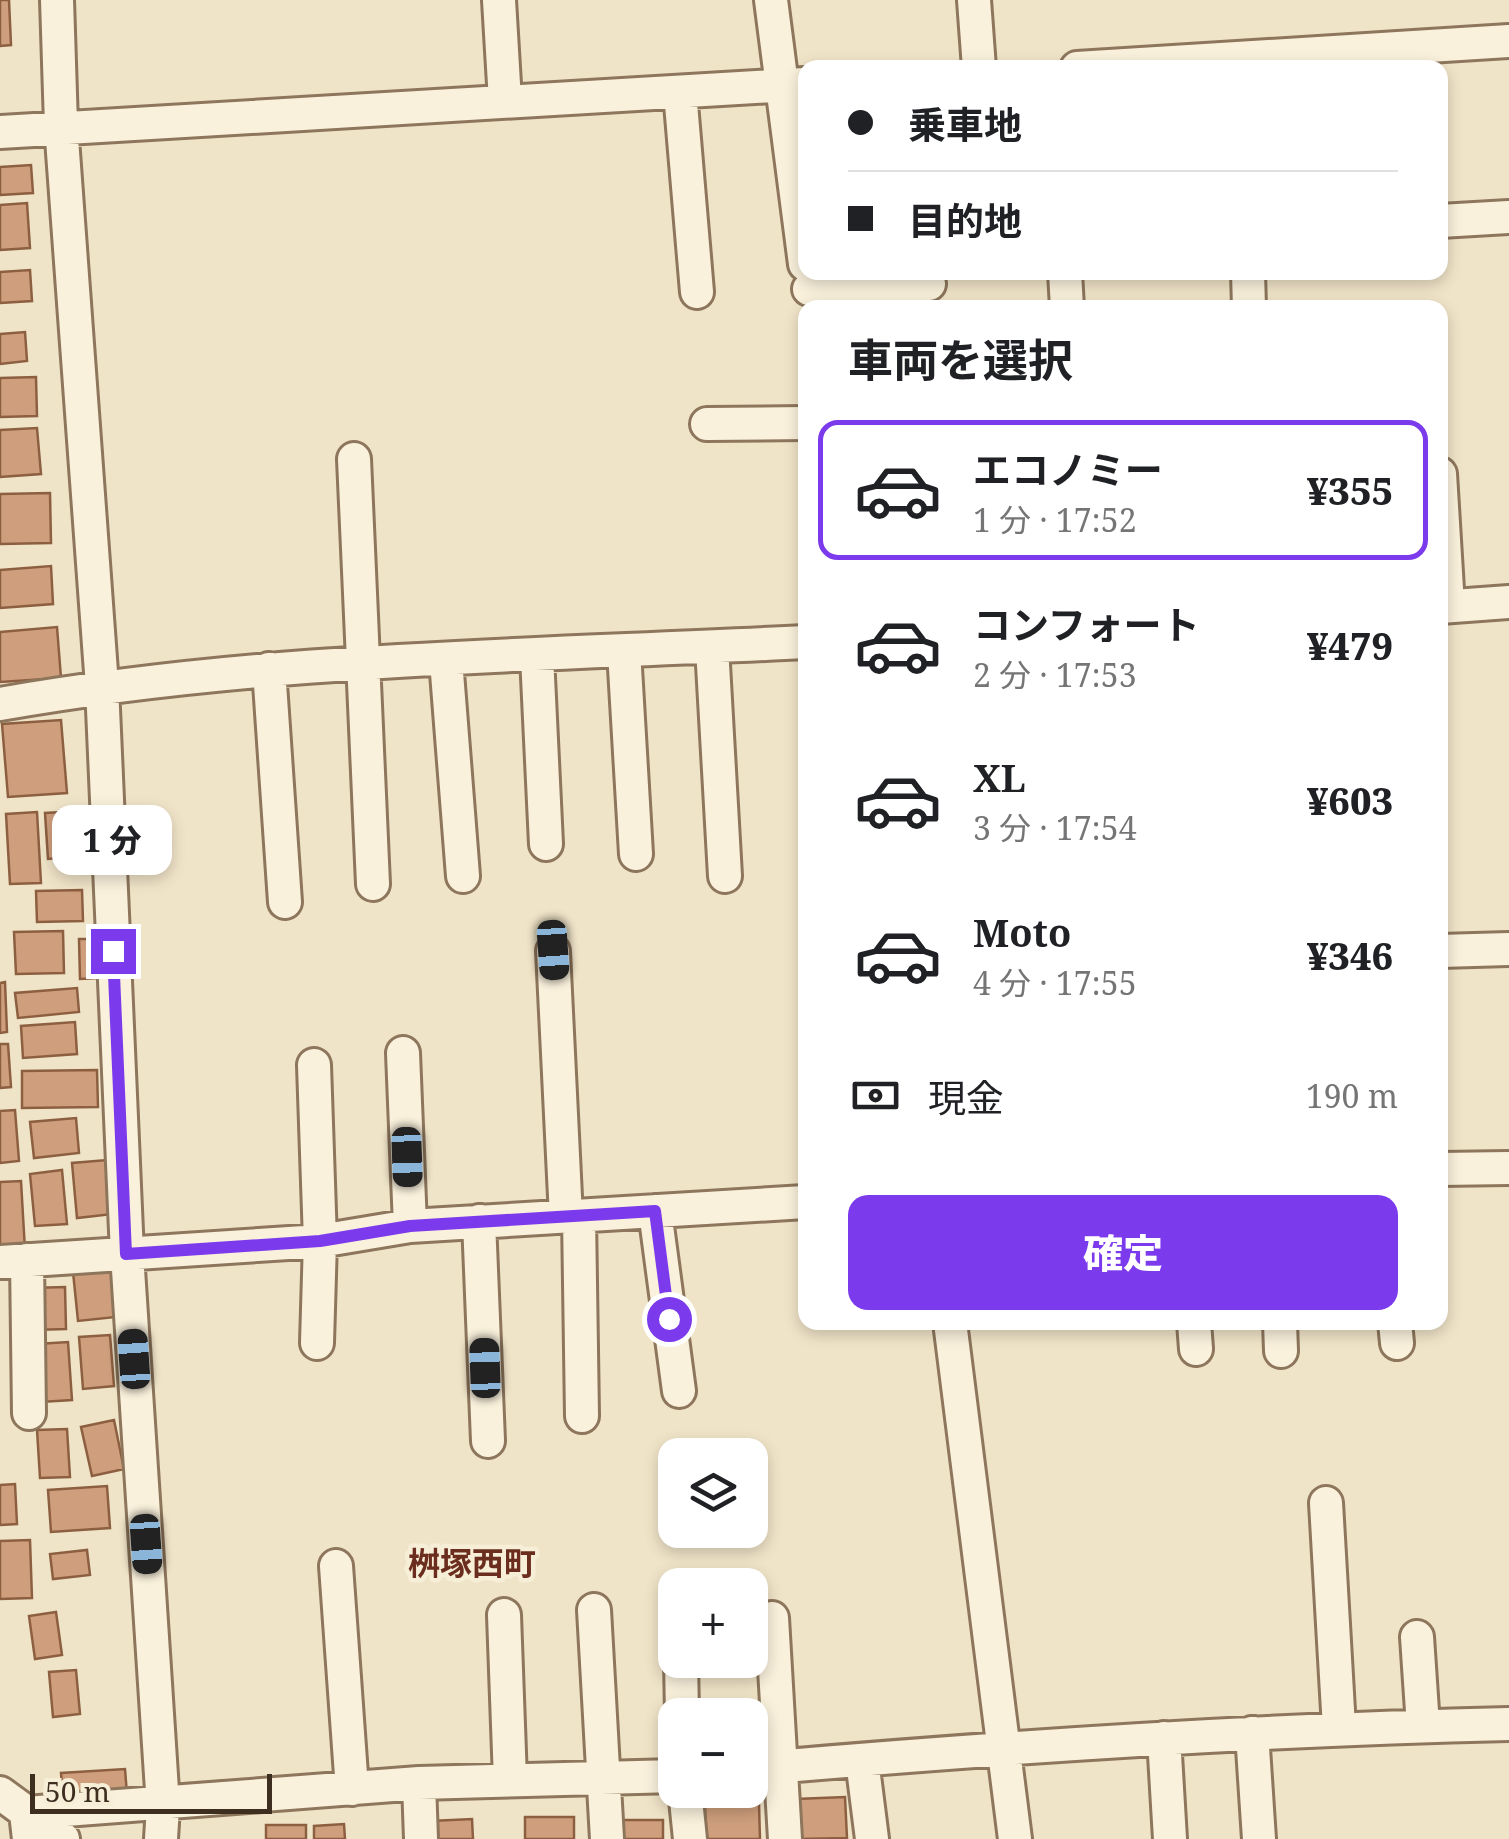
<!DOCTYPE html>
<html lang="ja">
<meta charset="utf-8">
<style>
:root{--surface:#fff;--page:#f2f2f2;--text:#202124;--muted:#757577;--line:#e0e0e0;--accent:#7c3aed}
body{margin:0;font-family:"Noto Serif","Noto Sans JP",serif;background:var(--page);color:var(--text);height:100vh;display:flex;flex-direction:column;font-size:38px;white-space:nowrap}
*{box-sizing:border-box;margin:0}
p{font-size:32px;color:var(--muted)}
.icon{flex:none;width:55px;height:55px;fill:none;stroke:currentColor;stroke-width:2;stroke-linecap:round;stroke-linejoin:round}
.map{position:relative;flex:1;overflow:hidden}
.panel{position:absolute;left:798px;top:300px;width:650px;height:1030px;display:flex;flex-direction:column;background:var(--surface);border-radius:20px;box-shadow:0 5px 15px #0003}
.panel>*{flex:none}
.top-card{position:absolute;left:798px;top:60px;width:650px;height:220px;border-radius:20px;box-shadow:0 5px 15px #0003;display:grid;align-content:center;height:220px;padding:0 50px;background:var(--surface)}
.buttons{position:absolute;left:658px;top:1438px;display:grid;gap:20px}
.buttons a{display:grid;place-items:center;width:110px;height:110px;border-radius:20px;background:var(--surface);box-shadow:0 5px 15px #0003;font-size:50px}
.scale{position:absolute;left:30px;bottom:25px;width:242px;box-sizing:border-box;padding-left:10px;border:5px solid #3d2e20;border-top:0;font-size:28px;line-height:35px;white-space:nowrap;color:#3d2e20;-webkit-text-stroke:8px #f7eed8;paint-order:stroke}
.end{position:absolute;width:45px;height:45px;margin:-22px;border:12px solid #7c3aed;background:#fff;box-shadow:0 0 0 5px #fff}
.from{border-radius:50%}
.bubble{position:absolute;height:70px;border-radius:20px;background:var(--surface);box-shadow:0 5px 15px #0003;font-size:32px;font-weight:800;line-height:70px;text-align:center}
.car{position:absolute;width:30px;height:60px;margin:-30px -15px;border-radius:12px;box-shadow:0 0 8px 2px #0007;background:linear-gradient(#222 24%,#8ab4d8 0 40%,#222 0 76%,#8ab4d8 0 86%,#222 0)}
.top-card b{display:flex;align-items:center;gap:35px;height:95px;font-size:38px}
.top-card b+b{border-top:2px solid var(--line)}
.top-card i{width:25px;height:25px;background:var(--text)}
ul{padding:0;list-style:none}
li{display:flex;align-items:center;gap:30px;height:140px;margin:0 20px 15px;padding:0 30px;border:5px solid transparent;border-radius:20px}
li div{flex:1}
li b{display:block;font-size:38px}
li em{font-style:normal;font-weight:800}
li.current{border-color:var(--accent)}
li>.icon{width:90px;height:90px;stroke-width:1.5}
h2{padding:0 50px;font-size:45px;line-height:120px}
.pay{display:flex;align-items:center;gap:25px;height:110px;padding:0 50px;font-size:38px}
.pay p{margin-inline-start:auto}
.button{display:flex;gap:20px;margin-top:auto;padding:20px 50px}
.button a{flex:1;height:115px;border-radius:20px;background:var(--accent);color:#fff;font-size:40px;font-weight:800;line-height:115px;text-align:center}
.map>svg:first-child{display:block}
.building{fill:#cf9f7d;stroke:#8d5f41;stroke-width:2.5}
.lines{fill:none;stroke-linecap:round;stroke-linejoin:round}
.minor-casing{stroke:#8d765c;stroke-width:38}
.minor{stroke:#faf1dc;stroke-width:32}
.route{stroke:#7c3aed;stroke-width:12}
.labels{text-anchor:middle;stroke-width:9;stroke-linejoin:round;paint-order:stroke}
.quarter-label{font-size:32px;font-weight:bold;fill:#6b2e1e;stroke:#f7eed8}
</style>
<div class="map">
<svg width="1509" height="1839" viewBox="0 0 1509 1839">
<rect width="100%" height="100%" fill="#f0e4c8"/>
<path class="building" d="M0 0H9L11 45 0 46Z
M31 165 33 193 0 195V167Z
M27 203 30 248 0 250V205Z
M30 270 32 301 0 303V272Z
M25 332 27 361 0 364V334Z
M36 377 37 416 0 417V378Z
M37 428 41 474 0 477V430Z
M50 493 51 543 0 544V494Z
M51 566 53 604 0 608V570Z
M57 627 61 678 0 682V632Z
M61 720 67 793 8 797 2 724Z
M81 811 84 856 48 859 45 813Z
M37 812 41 883 10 884 6 814Z
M82 890 83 921 37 922 36 891Z
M63 931 64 973 16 974 14 932Z
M79 939H98L99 978 80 979Z
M5 982 7 1032 0 1033V983Z
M77 988 79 1012 18 1018 15 993Z
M75 1022 77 1054 23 1058 21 1026Z
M0 1044H8L11 1087 0 1088Z
M97 1070 98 1107 22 1108V1071Z
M15 1110 19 1161 0 1163V1111Z
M76 1118 79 1153 34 1158 30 1122Z
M107 1160 113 1214 77 1218 72 1163Z
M62 1170 67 1224 35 1226 30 1174Z
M21 1181 25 1250 0 1251V1182Z
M111 1268 116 1317 78 1321 73 1272Z
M65 1287 66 1329 32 1330 30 1288Z
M110 1335 114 1386 83 1389 79 1337Z
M68 1342 72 1400 41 1402 37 1344Z
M114 1420 124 1469 92 1476 81 1427Z
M67 1429 70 1477 40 1478 37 1430Z
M15 1484 17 1524 0 1525V1485Z
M107 1486 110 1528 51 1532 48 1490Z
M30 1540 32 1598 0 1599V1541Z
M87 1550 90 1575 53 1579 50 1554Z
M56 1612 62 1655 35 1659 29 1616Z
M76 1670 80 1714 53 1717 49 1672Z
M125 1769 128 1807 64 1811 61 1773Z
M845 1797 847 1838 798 1839 796 1799Z
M759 1804 760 1839H706L705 1805Z
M525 1817H574V1839H525Z
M472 1819 473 1839H432L431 1821Z
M615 1820H663V1839H615Z
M344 1824 345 1839H314V1826Z
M266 1825H306V1839H266Z"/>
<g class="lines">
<defs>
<path id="minor" d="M57 0 61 125 102 686 127 1254 163 1806 161 1839
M499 0 505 101
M771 0 805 264
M974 0 979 68
M1077 68 1509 41
M680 92 697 292
M0 132 805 84
M1440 221 1509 217
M1065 272 1067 308
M1248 272 1249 308
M809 289 929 284
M707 424 805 423
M354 459 373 884
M1440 474 1448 606
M1440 607 1509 602
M712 647 725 876
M624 651 636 854
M537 656 546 844
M446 660 463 876
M269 669 285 902
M0 704C265 657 537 656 805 642
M553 951 566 1217
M1440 951 1509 949
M403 1053 410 1226
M314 1065 320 1241 317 1343
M1440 1169 1509 1168
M655 1211 679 1391
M579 1216 582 1416
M479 1221 488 1441
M27 1260 29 1413
M0 1262 320 1241 410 1226 805 1202
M950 1322 1015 1839
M1194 1322 1196 1349
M1280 1322 1281 1351
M1395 1322 1397 1343
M1326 1503 1339 1728
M336 1566 352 1789
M594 1610 607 1839
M504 1615 510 1780
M772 1618 785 1839
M1417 1637 1423 1726
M681 1660 682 1715
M1252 1733 1259 1839
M1164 1738 1170 1839
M862 1760 872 1839
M750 1769C1003 1747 1255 1730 1509 1724
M419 1783 421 1839
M685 1790 690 1839
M0 1793 63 1839
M29 1839 26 1813 419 1783 675 1776"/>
</defs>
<use href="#minor" class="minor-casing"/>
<use href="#minor" class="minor"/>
</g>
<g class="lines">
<path class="route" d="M113 951 126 1254 320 1241 410 1226 655 1211 669 1319"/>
</g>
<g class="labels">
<g class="quarter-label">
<text x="472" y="1575">桝塚西町</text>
</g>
</g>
</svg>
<div class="buttons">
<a><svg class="icon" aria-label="layers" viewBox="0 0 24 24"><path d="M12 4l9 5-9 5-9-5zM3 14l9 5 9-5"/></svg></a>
<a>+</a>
<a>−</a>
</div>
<div class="scale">50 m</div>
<i class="end from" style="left:669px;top:1319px"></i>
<i class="end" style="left:113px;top:951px"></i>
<div class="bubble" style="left:52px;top:805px;width:120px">1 分</div>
<i class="car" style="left:553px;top:950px;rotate:176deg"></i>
<i class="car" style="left:407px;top:1157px;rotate:178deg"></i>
<i class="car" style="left:134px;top:1359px;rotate:356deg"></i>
<i class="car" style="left:485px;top:1368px;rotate:358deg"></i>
<i class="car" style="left:146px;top:1544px;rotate:176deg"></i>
<div class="top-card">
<b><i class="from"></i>乗車地</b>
<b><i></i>目的地</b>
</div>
<section class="panel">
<h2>車両を選択</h2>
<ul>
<li class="current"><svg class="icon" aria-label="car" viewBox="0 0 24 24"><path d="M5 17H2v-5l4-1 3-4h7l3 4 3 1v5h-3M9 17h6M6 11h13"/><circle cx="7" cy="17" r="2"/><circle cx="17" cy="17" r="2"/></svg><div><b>エコノミー</b><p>1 分 · 17:52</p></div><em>¥355</em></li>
<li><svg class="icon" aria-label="car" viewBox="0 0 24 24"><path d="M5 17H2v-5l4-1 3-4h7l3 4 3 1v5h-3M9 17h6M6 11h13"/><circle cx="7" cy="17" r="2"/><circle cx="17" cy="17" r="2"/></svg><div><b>コンフォート</b><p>2 分 · 17:53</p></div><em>¥479</em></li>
<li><svg class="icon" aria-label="car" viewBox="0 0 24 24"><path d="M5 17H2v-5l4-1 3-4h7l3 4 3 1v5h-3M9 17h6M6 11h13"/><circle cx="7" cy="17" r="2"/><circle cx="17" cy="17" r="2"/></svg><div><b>XL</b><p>3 分 · 17:54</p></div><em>¥603</em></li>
<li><svg class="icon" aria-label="car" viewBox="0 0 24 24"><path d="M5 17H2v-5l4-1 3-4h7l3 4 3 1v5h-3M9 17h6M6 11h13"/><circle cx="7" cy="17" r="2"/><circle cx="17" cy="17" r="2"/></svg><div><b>Moto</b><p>4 分 · 17:55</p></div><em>¥346</em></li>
</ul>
<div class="pay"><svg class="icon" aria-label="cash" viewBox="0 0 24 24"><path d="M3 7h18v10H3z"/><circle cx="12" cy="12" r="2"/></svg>現金<p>190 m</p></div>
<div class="button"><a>確定</a></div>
</section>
</div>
